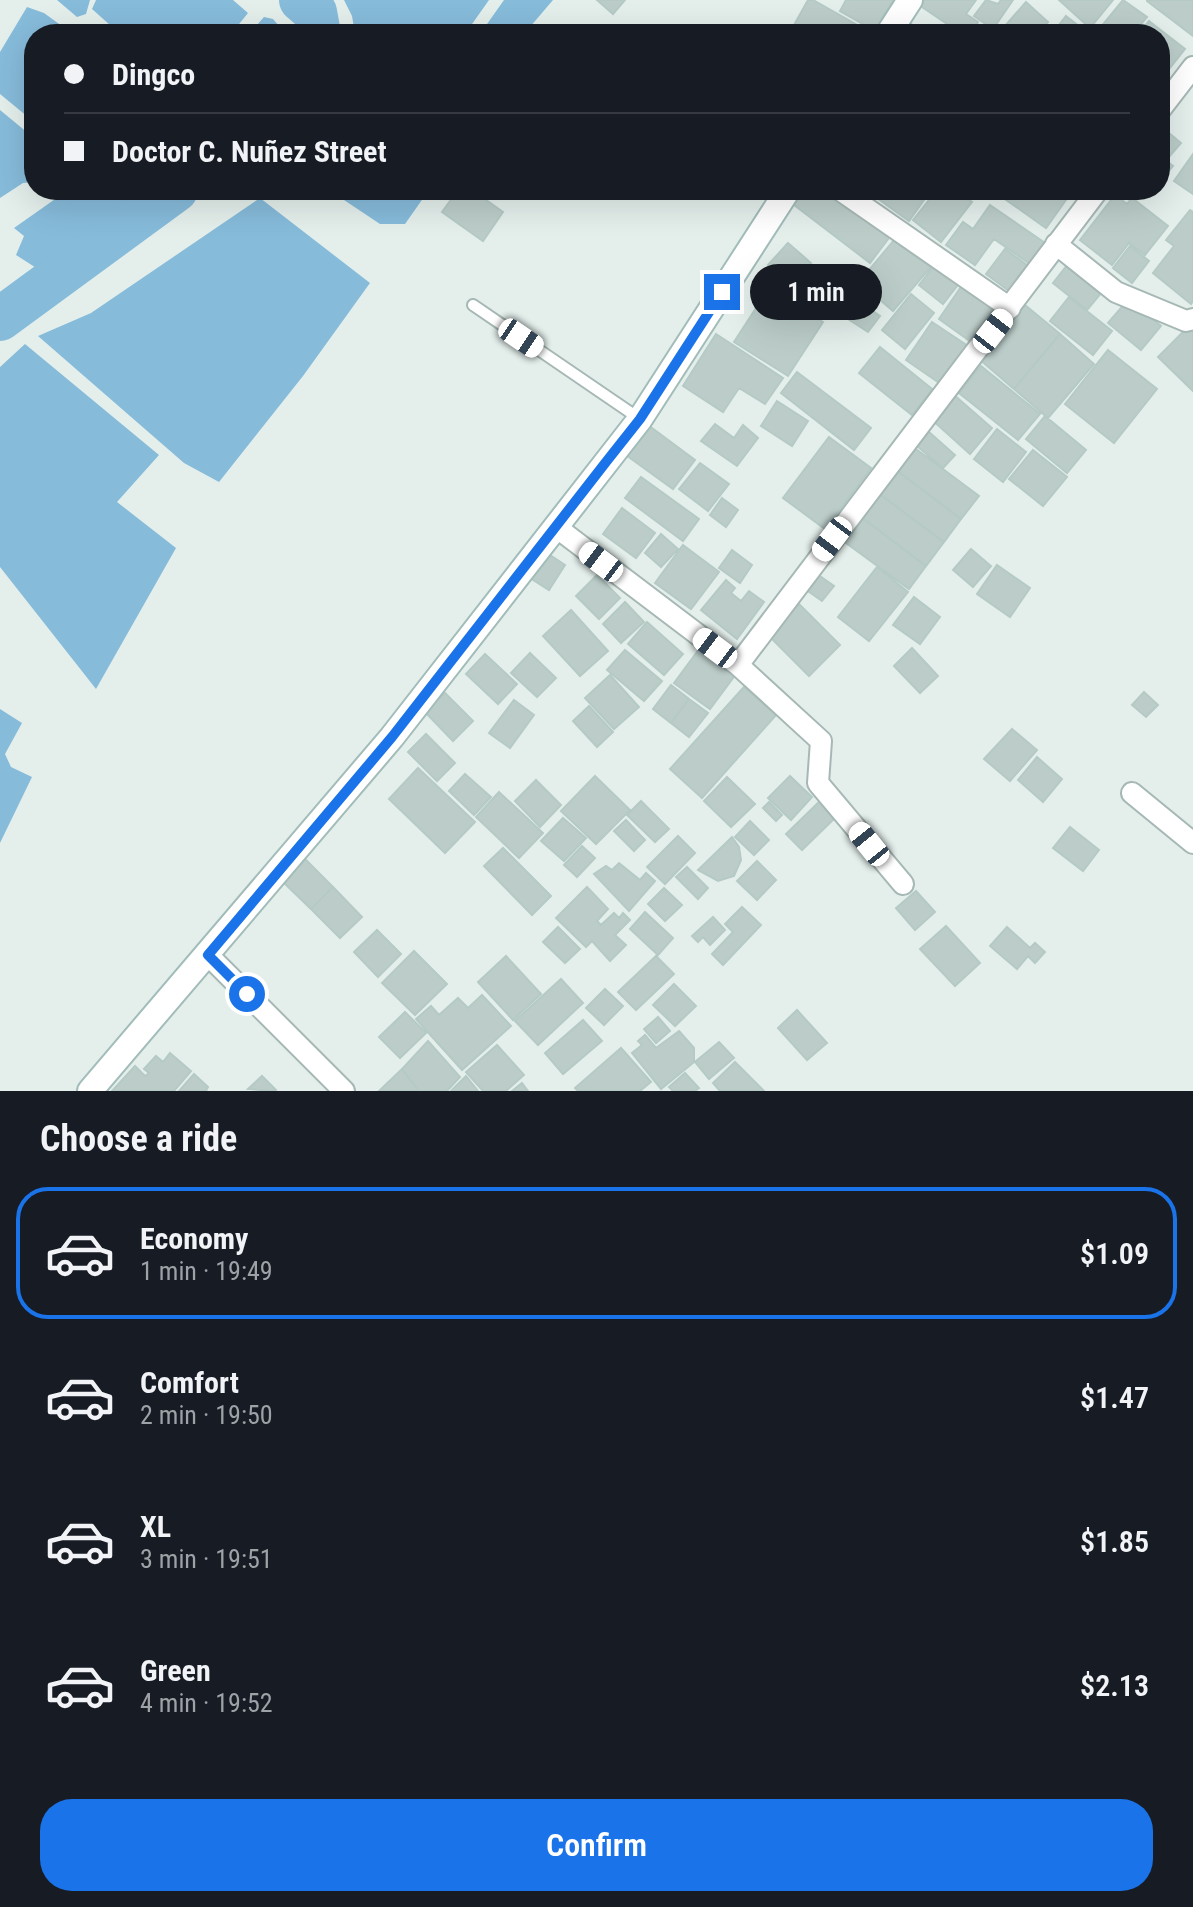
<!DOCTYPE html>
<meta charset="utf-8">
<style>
:root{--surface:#171b24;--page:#20242c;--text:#f1f3f6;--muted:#9ea1a6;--line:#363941;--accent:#1a73e8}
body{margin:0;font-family:"Roboto Condensed",sans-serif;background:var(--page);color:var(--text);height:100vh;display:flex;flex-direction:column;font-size:30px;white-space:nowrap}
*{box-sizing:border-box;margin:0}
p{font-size:26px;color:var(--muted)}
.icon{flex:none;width:44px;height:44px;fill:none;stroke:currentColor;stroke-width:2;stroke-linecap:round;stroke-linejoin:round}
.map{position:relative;height:1091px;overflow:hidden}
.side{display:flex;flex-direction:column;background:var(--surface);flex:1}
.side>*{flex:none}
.top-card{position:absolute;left:24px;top:24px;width:1146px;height:176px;border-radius:32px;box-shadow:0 8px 32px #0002;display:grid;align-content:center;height:176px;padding:0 40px;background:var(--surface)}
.end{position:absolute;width:36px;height:36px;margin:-18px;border:10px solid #1a73e8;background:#fff;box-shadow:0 0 0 4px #fff}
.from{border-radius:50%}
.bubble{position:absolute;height:56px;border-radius:28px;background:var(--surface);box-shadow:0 8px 32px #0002;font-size:26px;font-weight:600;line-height:56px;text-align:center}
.car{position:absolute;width:24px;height:48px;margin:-24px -12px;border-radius:10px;box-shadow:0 0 6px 2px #0007;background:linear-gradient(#fff 24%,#345 0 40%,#fff 0 76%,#345 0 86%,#fff 0)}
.top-card b{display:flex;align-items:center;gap:28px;height:76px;font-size:30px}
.top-card b+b{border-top:2px solid var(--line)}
.top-card i{width:20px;height:20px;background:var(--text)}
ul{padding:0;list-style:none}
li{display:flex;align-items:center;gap:24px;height:132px;margin:0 16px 12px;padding:0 24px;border:4px solid transparent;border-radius:32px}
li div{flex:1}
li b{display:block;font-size:30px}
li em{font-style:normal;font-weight:600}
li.active{border-color:var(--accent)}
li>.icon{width:72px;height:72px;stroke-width:1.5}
h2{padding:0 40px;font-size:36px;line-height:96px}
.cta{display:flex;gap:16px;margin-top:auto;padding:16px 40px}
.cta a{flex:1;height:92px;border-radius:32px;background:var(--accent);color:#fff;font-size:32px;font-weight:600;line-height:92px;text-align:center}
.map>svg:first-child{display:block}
.water{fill:#86bbda}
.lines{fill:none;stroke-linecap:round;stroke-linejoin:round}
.river{stroke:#86bbda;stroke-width:44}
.building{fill:#bccdc9;stroke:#b5cac5;stroke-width:2}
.service-casing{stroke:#a6b8b5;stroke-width:14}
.minor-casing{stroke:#a6b8b5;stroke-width:24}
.secondary-casing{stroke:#a1bcb9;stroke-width:28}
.service{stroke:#fff;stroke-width:10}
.minor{stroke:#fff;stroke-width:20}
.secondary{stroke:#fff;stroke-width:24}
.route{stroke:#1a73e8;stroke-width:10}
</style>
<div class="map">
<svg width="1193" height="1091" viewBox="0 0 1193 1091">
<rect width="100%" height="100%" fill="#e4efec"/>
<path class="water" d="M57 0H90L86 14 77 17Z
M96 0H233L248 13 231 34H120L92 9Z
M344 0H489L465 34H355L352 16Z
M504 0H553L524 34H480Z
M27 7 44 13 73 34H34V122L0 94V52Z
M264 17 273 19 286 34H249Z
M0 110 34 138V182L23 183 0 198Z
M68 190H152L86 237 55 267 41 271 16 255 24 236 14 228Z
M329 190H416L424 197 405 224H380Z
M260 198 370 283 303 376 219 482 184 463 38 336 91 313Z
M25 344 159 455 117 502 176 548 96 689 0 567V367Z
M0 709 22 723 5 754 11 767 32 777 0 843Z"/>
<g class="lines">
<path class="river" d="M301 0 315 12 319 34
M0 319 176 190"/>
</g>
<path class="building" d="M597 0H625L613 14Z
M808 0H813L866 30 863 34H789Z
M846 0H893L875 31 840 11Z
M922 0H976L966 14 978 22 970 34H962L919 5Z
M986 0 998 4 1001 0H1013L993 29 974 16Z
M1059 0H1113L1090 28Z
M1123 0 1147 17 1133 34H1108L1100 28Z
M1193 0V36L1147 1V0Z
M1026 2 1048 22 1037 34H1013L1005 26Z
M1066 16 1089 34H1052Z
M1149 21 1185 49 1162 78 1160 76V34H1139Z
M911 24 927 34H905Z
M1162 127 1181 143 1168 158 1160 151Z
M1193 154V194L1174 181Z
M1160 156 1173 166 1160 182Z
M458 190H472L503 212 483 241 442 212Z
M798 190H834L892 234 870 263 789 201Z
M866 190H931L909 221Z
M937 190H956L972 202 941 242 913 220Z
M1007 190H1073L1046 228 1002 197Z
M1115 195 1127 204 1132 198 1168 226 1145 255 1129 243 1112 265 1080 240Z
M990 205 1048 245 1033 266 994 239 975 265 946 245 963 222 973 229Z
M1190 210 1193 212V301L1191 304 1153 273 1174 246 1166 240Z
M900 233 935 262 893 311 859 282Z
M788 243 811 263 792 286 768 265Z
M1130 246 1149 261 1132 283 1113 268Z
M1005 249 1031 268 1012 293 986 274Z
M1072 259 1107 286 1087 310 1053 283Z
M937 262 961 281 943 304 919 285Z
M820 266 845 287 822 313 797 292Z
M965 281 1000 306 974 344 939 319Z
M769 288 823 322 788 376 734 342Z
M911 294 934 313 905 349 882 330Z
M1069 297 1112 331 1093 355 1050 321Z
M1128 300 1161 326 1141 350 1108 323Z
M860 302 880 316 868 332 848 319Z
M1025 305 1060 334 1014 389 979 359Z
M932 322 968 346 941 384 906 360Z
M1191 324 1193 326V391L1158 357Z
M716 334 783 378 765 404 739 388 723 412 683 386Z
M1060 334 1094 364 1048 418 1014 389Z
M880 347 932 389 912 415 859 373Z
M1108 350 1157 389 1114 443 1065 404Z
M981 366 1040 414 1018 440 959 393Z
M797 372 871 428 854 450 781 393Z
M953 394 992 428 970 454 931 419Z
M777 401 808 421 792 446 761 426Z
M1045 416 1086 450 1067 473 1026 439Z
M715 424 734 438 743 425 758 438 737 466 701 441Z
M648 425 695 460 673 489 626 455Z
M997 429 1026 452 1003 482 974 459Z
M929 432 955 455 943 468 917 446Z
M829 437 871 468 825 529 783 498Z
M912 446 979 496 961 519 895 469Z
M1033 450 1067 477 1043 506 1009 479Z
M700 463 729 484 708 511 679 489Z
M895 469 961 519 944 542 878 493Z
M641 477 699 519 683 541 625 498Z
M878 493 944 542 926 566 860 516Z
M722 498 738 510 726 527 710 515Z
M622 508 655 533 636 558 603 534Z
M860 516 926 566 909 589 842 540Z
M661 534 678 549 661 567 645 553Z
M683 545 719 572 691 609 655 583Z
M971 549 991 566 973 587 953 570Z
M732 550 752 565 740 583 719 568Z
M547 553 565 565 549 590 530 578Z
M997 565 1030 588 1010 617 977 594Z
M877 567 908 592 869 641 838 617Z
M817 574 834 586 822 601 805 589Z
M597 575 620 598 599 619 576 596Z
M726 580 735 588 731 593 741 601 749 591 764 602 737 639 701 610Z
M914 597 940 617 920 644 893 625Z
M625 602 644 622 621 643 603 624Z
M799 604 840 645 809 676 768 635Z
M571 610 608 651 580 676 543 636Z
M647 622 683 654 664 675 628 644Z
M700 648 736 674 710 709 674 683Z
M912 648 938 676 920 693 894 666Z
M625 650 662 681 644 701 607 670Z
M530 653 556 678 537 697 511 673Z
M485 654 517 684 498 704 466 674Z
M610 675 639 707 614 729 585 698Z
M671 685 689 699 671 723 653 709Z
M744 687 776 715 702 798 670 769Z
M1144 692 1158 705 1146 717 1132 705Z
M445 693 473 721 453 741 425 712Z
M689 699 708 713 689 737 671 723Z
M514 700 534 715 510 748 489 733Z
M589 706 613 732 597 747 573 721Z
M1012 729 1037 750 1010 781 984 759Z
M426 734 455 763 437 781 408 752Z
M1037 757 1062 779 1043 802 1018 780Z
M418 768 475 822 445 853 389 799Z
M465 774 491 797 474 815 449 791Z
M595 776 630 810 596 844 561 811Z
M790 776 812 797 791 820 768 798Z
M727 777 755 804 731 827 704 801Z
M536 780 561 805 540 827 515 801Z
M499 792 543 833 519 858 476 817Z
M821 800 837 816 802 850 786 834Z
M641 801 669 829 655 842 627 815Z
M769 802 782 815 776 821 763 808Z
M563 818 586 838 564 861 541 841Z
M626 820 645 840 634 851 614 831Z
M750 821 769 840 754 855 735 837Z
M1070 827 1099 850 1083 871 1053 848Z
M678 836 695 853 665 884 647 867Z
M732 837 739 847 741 860 734 876 718 881 698 870Z
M582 846 595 858 577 877 564 865Z
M503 848 551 896 532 915 484 866Z
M304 858 333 887 311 909 281 880Z
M757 861 776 880 757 900 737 881Z
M619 863 640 880 646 873 655 881 629 911 594 874 606 866 612 870Z
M687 867 708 888 698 899 676 877Z
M333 887 362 917 340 938 311 909Z
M587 887 608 909 597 921 601 925 614 913 619 918 623 913 630 920 615 935 626 945 610 961 592 941 586 947 556 918Z
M664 888 682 905 665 921 648 904Z
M916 891 935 912 915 930 896 908Z
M742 907 761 925 723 965 712 954 733 932 725 924Z
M645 912 673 938 658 955 630 929Z
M713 917 725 930 710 945 703 937 698 942 692 936Z
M946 926 980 963 955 986 920 949Z
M558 927 580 949 565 963 543 942Z
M1007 927 1030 948 1035 943 1045 952 1035 963 1028 956 1017 969 990 946Z
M377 930 401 954 378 977 354 952Z
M414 951 447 984 415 1015 382 983Z
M506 956 541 994 513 1020 478 982Z
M656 956 674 974 636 1010 618 992Z
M561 979 583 1003 538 1045 515 1021Z
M674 984 696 1006 675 1026 653 1005Z
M605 989 623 1006 604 1025 586 1008Z
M482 995 511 1026 462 1070 416 1019 431 1006 439 1015 458 998 468 1008Z
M797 1010 827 1043 807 1060 778 1028Z
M405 1012 426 1033 400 1058 379 1037Z
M658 1017 670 1031 656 1043 644 1029Z
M583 1020 602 1041 563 1074 545 1053Z
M679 1031 694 1048V1062L661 1089 632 1053 642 1045 638 1041 645 1035 656 1048Z
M428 1041 460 1077 447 1091H419L402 1069Z
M719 1042 734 1058 709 1079 695 1062Z
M497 1045 524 1075 506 1091H483L466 1072Z
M621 1048 651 1082 640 1091H578L575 1088Z
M170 1053 191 1071 174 1091H112L135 1066 145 1076 149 1073 144 1069 156 1056 163 1062Z
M735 1062 764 1091H720L713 1083Z
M402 1069 419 1091H379Z
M685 1073 699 1088 695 1091H673L669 1087Z
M194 1074 208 1087 206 1091H179Z
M262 1076 276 1090 275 1091 248 1089Z
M466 1076 478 1091H451Z
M522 1083 528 1091H512Z"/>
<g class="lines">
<defs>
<path id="service" d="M473 305 640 419"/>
<path id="minor" d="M1160 110 1193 67
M840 190 1010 308
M1056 244 1116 292 1186 321 1193 319
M556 527 738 665 821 741 818 783 903 884
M738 665 1098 190
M1132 793 1193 843
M208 955 344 1091"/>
<path id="secondary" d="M888 34 910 0
M90 1091 392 737 640 419 788 190"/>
</defs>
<use href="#service" class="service-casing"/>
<use href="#minor" class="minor-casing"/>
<use href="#secondary" class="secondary-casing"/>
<use href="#service" class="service"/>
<use href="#minor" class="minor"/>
<use href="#secondary" class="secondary"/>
</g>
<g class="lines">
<path class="route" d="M247 994 208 955 392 737 606 462 640 419 722 292"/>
</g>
</svg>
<i class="end from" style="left:247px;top:994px"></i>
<i class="end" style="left:722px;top:292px"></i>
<div class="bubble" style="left:750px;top:264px;width:132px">1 min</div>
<i class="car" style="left:993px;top:331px;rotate:38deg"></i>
<i class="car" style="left:521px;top:338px;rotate:124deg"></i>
<i class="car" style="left:832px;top:539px;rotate:217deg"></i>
<i class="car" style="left:601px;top:562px;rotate:307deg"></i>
<i class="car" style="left:715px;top:648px;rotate:307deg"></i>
<i class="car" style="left:869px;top:844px;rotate:321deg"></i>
<div class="top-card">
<b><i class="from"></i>Dingco</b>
<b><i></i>Doctor C. Nuñez Street</b>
</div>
</div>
<section class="side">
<h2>Choose a ride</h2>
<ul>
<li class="active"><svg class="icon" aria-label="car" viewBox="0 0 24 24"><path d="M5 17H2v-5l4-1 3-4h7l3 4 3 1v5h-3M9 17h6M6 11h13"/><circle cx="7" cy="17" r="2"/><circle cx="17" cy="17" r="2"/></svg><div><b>Economy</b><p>1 min · 19:49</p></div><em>$1.09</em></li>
<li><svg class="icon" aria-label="car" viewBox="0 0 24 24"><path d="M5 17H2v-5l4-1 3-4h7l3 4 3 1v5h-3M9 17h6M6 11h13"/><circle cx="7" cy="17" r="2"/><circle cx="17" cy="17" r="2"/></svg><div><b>Comfort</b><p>2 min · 19:50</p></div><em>$1.47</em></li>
<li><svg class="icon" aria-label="car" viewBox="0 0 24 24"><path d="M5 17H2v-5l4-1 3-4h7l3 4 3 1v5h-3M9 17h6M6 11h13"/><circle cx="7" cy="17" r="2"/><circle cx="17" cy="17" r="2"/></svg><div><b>XL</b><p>3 min · 19:51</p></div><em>$1.85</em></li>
<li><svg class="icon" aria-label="car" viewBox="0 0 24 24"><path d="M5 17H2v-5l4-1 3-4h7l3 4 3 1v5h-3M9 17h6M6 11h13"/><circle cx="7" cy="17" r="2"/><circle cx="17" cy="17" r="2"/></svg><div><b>Green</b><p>4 min · 19:52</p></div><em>$2.13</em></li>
</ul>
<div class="cta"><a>Confirm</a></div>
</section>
